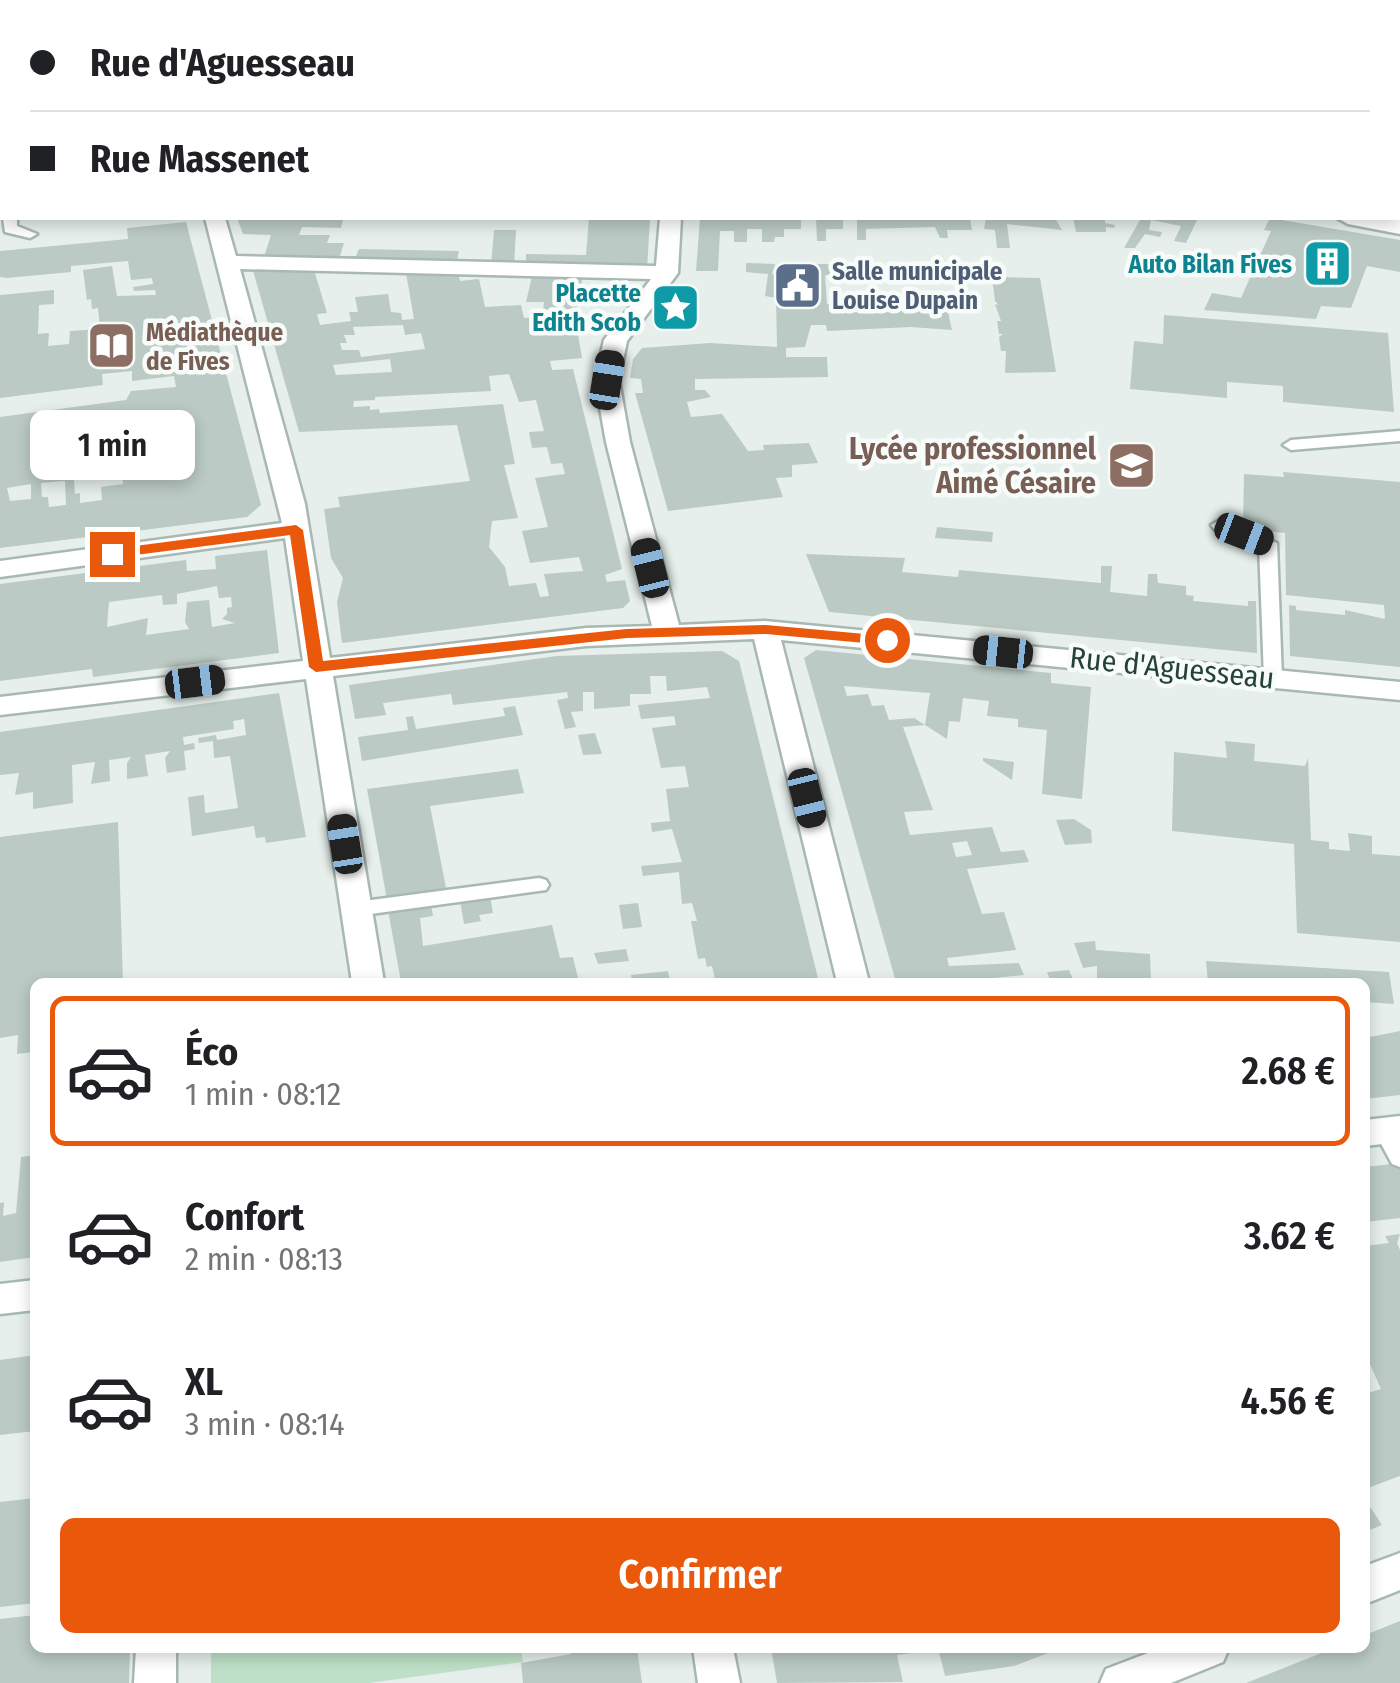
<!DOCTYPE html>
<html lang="fr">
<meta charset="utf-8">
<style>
:root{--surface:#fff;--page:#f2f2f2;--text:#202124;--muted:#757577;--line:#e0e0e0;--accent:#ea580c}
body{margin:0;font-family:"Fira Sans Condensed",sans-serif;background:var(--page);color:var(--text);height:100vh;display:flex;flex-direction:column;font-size:38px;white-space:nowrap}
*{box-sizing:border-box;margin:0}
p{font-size:32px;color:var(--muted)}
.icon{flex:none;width:55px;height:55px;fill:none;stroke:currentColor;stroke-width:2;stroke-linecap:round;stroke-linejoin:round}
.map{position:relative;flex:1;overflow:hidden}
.sheet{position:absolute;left:30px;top:978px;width:1340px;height:675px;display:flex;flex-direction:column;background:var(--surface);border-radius:15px;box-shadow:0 5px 15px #0003}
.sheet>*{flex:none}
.top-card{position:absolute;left:0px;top:0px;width:1400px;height:220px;box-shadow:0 5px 15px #0003;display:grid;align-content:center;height:220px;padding:0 30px;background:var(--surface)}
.end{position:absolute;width:45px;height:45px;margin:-22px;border:12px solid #ea580c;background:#fff;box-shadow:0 0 0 5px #fff}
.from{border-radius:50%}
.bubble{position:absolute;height:70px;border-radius:15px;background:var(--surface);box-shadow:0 5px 15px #0003;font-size:32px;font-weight:600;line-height:70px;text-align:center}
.car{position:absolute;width:30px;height:60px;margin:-30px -15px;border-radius:12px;box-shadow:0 0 8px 2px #0007;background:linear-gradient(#222 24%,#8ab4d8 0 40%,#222 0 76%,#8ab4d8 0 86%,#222 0)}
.top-card b{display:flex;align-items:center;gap:35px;height:95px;font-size:38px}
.top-card b+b{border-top:2px solid var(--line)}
.top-card i{width:25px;height:25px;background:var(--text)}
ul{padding:18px 0 0;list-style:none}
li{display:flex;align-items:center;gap:30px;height:150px;margin:0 20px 15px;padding:0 10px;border:5px solid transparent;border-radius:15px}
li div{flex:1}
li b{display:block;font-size:38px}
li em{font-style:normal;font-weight:600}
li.active{border-color:var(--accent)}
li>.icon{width:90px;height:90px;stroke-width:1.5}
.cta{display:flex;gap:20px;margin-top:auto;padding:20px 30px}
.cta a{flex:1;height:115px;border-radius:15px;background:var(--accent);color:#fff;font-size:40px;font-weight:600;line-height:115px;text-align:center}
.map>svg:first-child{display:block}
.green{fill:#bfe0c8}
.building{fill:#bbcac4;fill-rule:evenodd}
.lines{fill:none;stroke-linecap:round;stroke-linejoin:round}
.lane-casing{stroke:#a8b8b2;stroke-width:5}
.street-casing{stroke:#a8b8b2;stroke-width:5}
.secondary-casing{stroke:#a4bbb3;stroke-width:5}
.lane{fill:#fff;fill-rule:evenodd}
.street{fill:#fff;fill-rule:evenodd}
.secondary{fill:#fff;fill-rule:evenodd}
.route{fill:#ea580c}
.labels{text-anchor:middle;stroke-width:9;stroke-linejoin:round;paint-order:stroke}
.far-culture-label{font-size:25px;font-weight:bold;fill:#0d838f;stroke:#f7fbf9;text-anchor:end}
.far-service-label{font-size:25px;font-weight:bold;fill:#4e5e75;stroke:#f7fbf9;text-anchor:start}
.far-education-label{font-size:25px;font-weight:bold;fill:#785e54;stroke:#f7fbf9;text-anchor:start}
.education-label{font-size:30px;font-weight:bold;fill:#785e54;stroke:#f7fbf9;text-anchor:end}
.street-label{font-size:30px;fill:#24423a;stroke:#f7fbf9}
</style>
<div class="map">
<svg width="1400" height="1683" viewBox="0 0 1400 1683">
<rect width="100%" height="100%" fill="#e6efeb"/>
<path class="green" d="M211 1648H521L523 1662 369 1683H211Z"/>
<path class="building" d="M237 218 343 220 341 228 302 227 299 235H330L327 243H344L340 256H356L359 249 459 251 456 265 263 260 271 235 243 234Z
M589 218H650L647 269 526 266V254L586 255Z
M700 218H801V229H784V237H775L774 242H762V229H747V242H734V231H720L718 271H696Z
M816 218H843V229H826V241H817Z
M857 218H970L972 230H947L948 238H940L935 227 866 229V240H857Z
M986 218H1055L1062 230 1007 224 1010 248H997L995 230 984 229Z
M1073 218H1105V223L1115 225 1114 228 1106 227V232H1076Z
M1141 218H1198L1186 243 1174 241 1181 226 1151 220 1149 230 1162 232 1160 237 1145 234 1135 248H1124Z
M1270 218 1400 240V272L1367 266 1351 308 1321 306 1316 319 1204 310 1212 293 1241 298 1271 231 1264 230Z
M186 222 261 505 247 517 0 548V417L126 400 131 391 176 387 174 376 132 381V371L102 374 103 385 0 398V295L54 290V304L39 305 38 334 49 333 48 346 69 344 70 331 100 329 98 308 92 309 91 299 87 300 83 270 112 266 117 296 156 295 155 290 134 291 133 287 153 284 152 278 131 280 128 261 71 266V272L7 278 0 277V251L128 239 127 228ZM186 412 188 423 159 425 161 439 189 434 192 451 163 455 165 479 140 477 141 457 131 458 132 472 122 474 123 484 101 487 102 500 80 503V493L75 494 74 480 100 476 99 431 129 427V421ZM65 481 66 505 49 507 48 497H42L41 483ZM31 484V499L10 501 7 488Z
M494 230H516L514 266H491Z
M746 263 775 264 772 274 815 275 817 264H844L845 274 825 275 827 304 946 303 952 330 911 327 827 331 826 325H811L805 347 786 348V357H827L828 377 695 379V390H705L711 397 687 402 691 417 722 414 748 451 764 450 763 445 809 443 818 463 792 465V477L776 478 783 497 668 511 635 393H643L641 379 630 378 633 359 642 348 710 343 777 347 776 298 765 296 768 274 746 272Z
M902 263H924L925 276 904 275Z
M252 267 314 270 327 313 317 314 320 325 351 321 349 312H358L355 297 388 294 391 312 401 313 402 320 414 319 406 273H458L460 281 479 279 485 307 521 305 524 318 556 315V310H543L544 302H526L532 276H583L575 316 582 358 550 361 552 370 573 369 622 569 605 575 607 582 625 580 630 601 623 608 342 643 337 602 343 578 331 558 324 509 340 507 338 497 470 481 457 425 299 432ZM403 325 405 335 421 333 425 349 361 357 359 350H342L340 343H347L344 335H355L353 327ZM390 359 392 372 336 375 333 365ZM509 374 519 402 536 400 544 431 529 432 532 448 547 447 551 464 562 463 565 474 535 478 548 527 522 531 530 563 579 557 583 571 544 574 549 596 540 597 536 583 509 586 505 567 489 547 492 521 518 518 504 465 515 464 503 404 380 413 379 409 370 410V406L353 407 354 401 375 400V397L491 391 489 376Z
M951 267 996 268 997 277 1040 278 1056 372 1005 373 1006 351H1001L999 337 1003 334H999L997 321H1001L995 304 999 305 995 301 992 277 952 276Z
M1164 315 1388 333 1394 412 1283 402V386L1227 382V398L1130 389 1134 341 1163 344Z
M1283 472 1400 482V667L1290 656 1289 605 1296 606V610L1345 615V610L1385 619 1384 605 1286 595 1285 533 1243 529 1244 474 1284 477Z
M937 527 993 532 992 542 935 538Z
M267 550 279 653 93 677 92 669 0 681V584L186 560 187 571 216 569 215 556ZM217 586 219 598 231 597 232 607 227 608V614L222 619 235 623 212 627 209 600 187 602 185 622 189 629 146 635 148 618 107 627 109 602 162 595 163 605 177 604V594Z
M806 554 905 558 902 572 958 577 959 570 1101 583V566H1112L1110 592 1147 596 1148 574H1157L1158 583 1186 586V595L1194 596 1193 601 1248 606V601H1256L1257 653 829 612Z
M816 650 1051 673V683L1091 687 1082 799 1042 794 1047 730 1018 727V719L987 716 989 701 963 698 960 722 949 721 947 739 925 725 930 693 844 686 847 696 868 694 872 706 884 705 889 720 914 718 925 725 903 727 933 810 904 812 910 835 992 827 1001 852 1024 850 1029 862 967 869 982 914 1004 912 1016 950 947 958 949 966 1019 963 1024 975 955 982H896L804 658ZM967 841 972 855 956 857 952 843Z
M722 651 739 661 819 982H702L715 979 712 966 707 967 705 958 698 959 691 921H697L692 903 682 904 679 872 643 876 641 866 682 862 672 829 652 832 651 823 670 821 666 789 689 787 685 766 661 768 652 728 676 725 674 716 641 719 638 705 710 698 707 687 667 691 666 676H650L651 694H630V706L594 709V692H583V711L571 712 576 727 565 729 557 700 568 698 567 692 453 705 451 694 383 703 386 715 355 719 349 685 557 656Z
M279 693 306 837 266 843 265 837 256 838 254 826 192 836 188 797 204 795 205 813 238 808 230 756 214 758 213 741 199 743 198 738 216 735 217 740 246 735 244 719 233 721 234 729 183 737 184 745 194 743 195 749 184 751 186 770 167 773 165 758 170 751 145 755 148 776 127 779V763L131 757 109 760 110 781 91 784 95 762 72 765 73 803 33 809V792L15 795 19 773 0 775V732Z
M515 706 523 735 362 761 358 737 408 730 406 717 413 716 416 729 505 716 503 708Z
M595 733 602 754 583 755 578 735Z
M1225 741 1255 744 1254 761 1305 766 1308 758 1311 840 1329 842V849L1350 851 1348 833 1372 836V854L1400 856V942L1297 933 1294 844 1172 831 1174 752 1227 758Z
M983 758 1014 762 1012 780 983 761Z
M518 769 524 793 430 806 447 893 387 900 367 789Z
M1074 819 1091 830 1092 843 1065 845 1056 820Z
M118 822 123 982H35V1052L17 1054 18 1035 0 1038V837Z
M490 896 493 913 479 915 481 921 464 924 460 900Z
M638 903 642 927 623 929 619 905Z
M431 904 433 916 420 918 423 946 552 925 560 958 573 957 579 982H401L388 910Z
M1095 941 1096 950 1150 954 1151 982H1097V966L1083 968 1074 943Z
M626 949 629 961 598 964 594 953Z
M1206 961 1389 972 1394 1004 1365 1002V982H1208Z
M1069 970 1074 982H1051L1047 972Z
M668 971 670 982H632L631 975Z
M1400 1031V1095L1365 1099V1038Z
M35 1155V1257L0 1262V1203L4 1202 3 1216 16 1213 21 1157Z
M1400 1163V1218L1365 1222V1167Z
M1400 1234 1397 1243 1400 1250V1476L1365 1489V1394L1381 1389 1365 1353V1246L1389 1243 1385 1236Z
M35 1355V1431L0 1435V1360Z
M35 1498V1603L0 1607V1502Z
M1365 1499 1382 1525 1365 1532Z
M35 1615V1648H130L129 1683H0V1619Z
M1400 1621V1683H1246L1334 1648H1365V1635Z
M570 1648H637L642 1683H523L521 1663 571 1654Z
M771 1648H934L935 1650 897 1655 903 1682 777 1683Z
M938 1648H1061L1014 1666 945 1676Z"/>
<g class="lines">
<defs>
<path id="lane" d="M3 218H17V226L37 234 30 238 5 232Z
M1400 431V441L1291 450 1283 445 1291 440Z
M1220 520 1277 543 1282 678 1280 682 1273 684 1264 678 1259 546 1214 529 1211 525Z
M539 878 546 880 549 885 546 890 356 916 346 909 356 902Z
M1385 1122 1393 1125 1400 1137V1167L1392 1164 1374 1131 1377 1125Z"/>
<path id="street" d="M205 218H225L236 256 656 266 660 218H681L678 273 627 341 619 380 630 442 679 625 765 621 1400 682V700L781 640 869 982H837L754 639 586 646 333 676 384 982H352L306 679 0 715V697L303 661 285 538 0 577V561L282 523ZM240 269 651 279 604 340 595 380 606 442 652 626 586 628 330 658 305 504Z
M1337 218 1400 220V234L1348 224Z
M1400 1553V1590L1365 1604V1566Z
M136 1648H176V1683H134Z
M693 1648H733L740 1683H698Z
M1161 1648H1229L1223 1662 1171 1683H1100L1106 1669Z"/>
<path id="secondary" d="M1049 0H1076L1077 2H1050Z
M0 72H2V84H0Z
M1398 74 1400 75V87L1398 86Z
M1400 1116V1142L1365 1146V1120Z
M35 1280V1310L0 1314V1284Z"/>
</defs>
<use href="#lane" class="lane-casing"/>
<use href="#street" class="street-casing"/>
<use href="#secondary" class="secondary-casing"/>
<use href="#lane" class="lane"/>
<use href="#street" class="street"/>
<use href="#secondary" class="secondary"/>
</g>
<path class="route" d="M296 525 303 530 323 661 627 629 766 625 887 636 895 640 887 645 766 634 627 638 316 672 309 667 290 535 112 558 105 554 112 549Z"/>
<defs>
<symbol id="building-square" viewBox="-11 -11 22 22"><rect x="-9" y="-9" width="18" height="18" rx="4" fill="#0f9aa8" stroke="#f7fbf9"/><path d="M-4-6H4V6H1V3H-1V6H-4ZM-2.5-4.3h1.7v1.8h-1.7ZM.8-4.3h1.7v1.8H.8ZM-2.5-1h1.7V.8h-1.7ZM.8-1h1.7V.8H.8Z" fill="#fff"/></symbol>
<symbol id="civic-square" viewBox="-11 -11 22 22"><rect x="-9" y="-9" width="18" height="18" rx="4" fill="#5c6f8a" stroke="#f7fbf9"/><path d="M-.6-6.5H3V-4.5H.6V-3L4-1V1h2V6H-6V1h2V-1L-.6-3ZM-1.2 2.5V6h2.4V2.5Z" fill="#fff"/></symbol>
<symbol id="sight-square" viewBox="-11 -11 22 22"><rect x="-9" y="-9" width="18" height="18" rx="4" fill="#0f9aa8" stroke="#f7fbf9"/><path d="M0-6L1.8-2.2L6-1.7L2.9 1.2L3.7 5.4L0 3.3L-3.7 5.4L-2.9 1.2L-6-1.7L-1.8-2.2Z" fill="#fff"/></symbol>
<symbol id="library-square" viewBox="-11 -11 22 22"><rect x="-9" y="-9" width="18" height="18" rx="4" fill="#8d6e63" stroke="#f7fbf9"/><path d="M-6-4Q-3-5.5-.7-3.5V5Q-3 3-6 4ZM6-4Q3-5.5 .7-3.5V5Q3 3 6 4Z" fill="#fff"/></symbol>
<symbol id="school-square" viewBox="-11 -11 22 22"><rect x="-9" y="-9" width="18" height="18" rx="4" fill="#8d6e63" stroke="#f7fbf9"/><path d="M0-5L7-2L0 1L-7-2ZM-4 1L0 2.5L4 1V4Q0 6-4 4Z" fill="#fff"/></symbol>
</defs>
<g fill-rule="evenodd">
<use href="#building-square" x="1300" y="236" width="55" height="55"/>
<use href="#civic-square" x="770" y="258" width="55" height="55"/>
<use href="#sight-square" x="648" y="280" width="55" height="55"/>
<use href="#library-square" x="84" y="318" width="55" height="55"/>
<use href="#school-square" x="1104" y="438" width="55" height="55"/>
</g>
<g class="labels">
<g class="far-culture-label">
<text x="1292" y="273">Auto Bilan Fives</text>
<text x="641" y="302">Placette<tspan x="641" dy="29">Edith Scob</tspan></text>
</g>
<g class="far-service-label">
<text x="832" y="280">Salle municipale<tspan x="832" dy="29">Louise Dupain</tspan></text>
</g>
<g class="far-education-label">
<text x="146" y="341">Médiathèque<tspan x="146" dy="29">de Fives</tspan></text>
</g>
<g class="education-label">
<text x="1096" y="459">Lycée professionnel<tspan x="1096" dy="34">Aimé Césaire</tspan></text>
</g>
<g class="street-label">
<text transform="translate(1172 668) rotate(6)" y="10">Rue d'Aguesseau</text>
</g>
</g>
</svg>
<i class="end from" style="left:887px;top:640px"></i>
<i class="end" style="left:112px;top:554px"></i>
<div class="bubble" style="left:30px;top:410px;width:165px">1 min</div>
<i class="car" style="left:607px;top:380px;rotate:9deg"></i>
<i class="car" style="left:1244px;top:534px;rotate:111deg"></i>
<i class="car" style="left:650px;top:568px;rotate:346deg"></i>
<i class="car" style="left:1003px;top:652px;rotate:276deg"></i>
<i class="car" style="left:195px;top:682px;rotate:83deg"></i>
<i class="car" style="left:807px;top:798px;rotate:166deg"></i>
<i class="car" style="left:345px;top:844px;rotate:351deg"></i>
<div class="top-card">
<b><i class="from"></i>Rue d'Aguesseau</b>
<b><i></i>Rue Massenet</b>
</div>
<section class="sheet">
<ul>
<li class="active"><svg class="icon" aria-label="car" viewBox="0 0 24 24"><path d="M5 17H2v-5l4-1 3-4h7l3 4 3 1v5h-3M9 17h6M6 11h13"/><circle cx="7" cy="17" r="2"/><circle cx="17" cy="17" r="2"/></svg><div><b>Éco</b><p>1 min · 08:12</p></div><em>2.68 €</em></li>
<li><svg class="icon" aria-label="car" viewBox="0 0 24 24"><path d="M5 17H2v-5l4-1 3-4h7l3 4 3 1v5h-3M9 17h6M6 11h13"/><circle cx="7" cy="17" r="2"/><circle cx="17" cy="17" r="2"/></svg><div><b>Confort</b><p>2 min · 08:13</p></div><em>3.62 €</em></li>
<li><svg class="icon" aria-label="car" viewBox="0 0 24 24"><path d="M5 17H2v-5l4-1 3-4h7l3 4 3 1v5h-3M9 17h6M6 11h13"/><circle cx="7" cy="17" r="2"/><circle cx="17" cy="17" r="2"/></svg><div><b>XL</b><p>3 min · 08:14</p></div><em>4.56 €</em></li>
</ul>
<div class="cta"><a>Confirmer</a></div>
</section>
</div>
